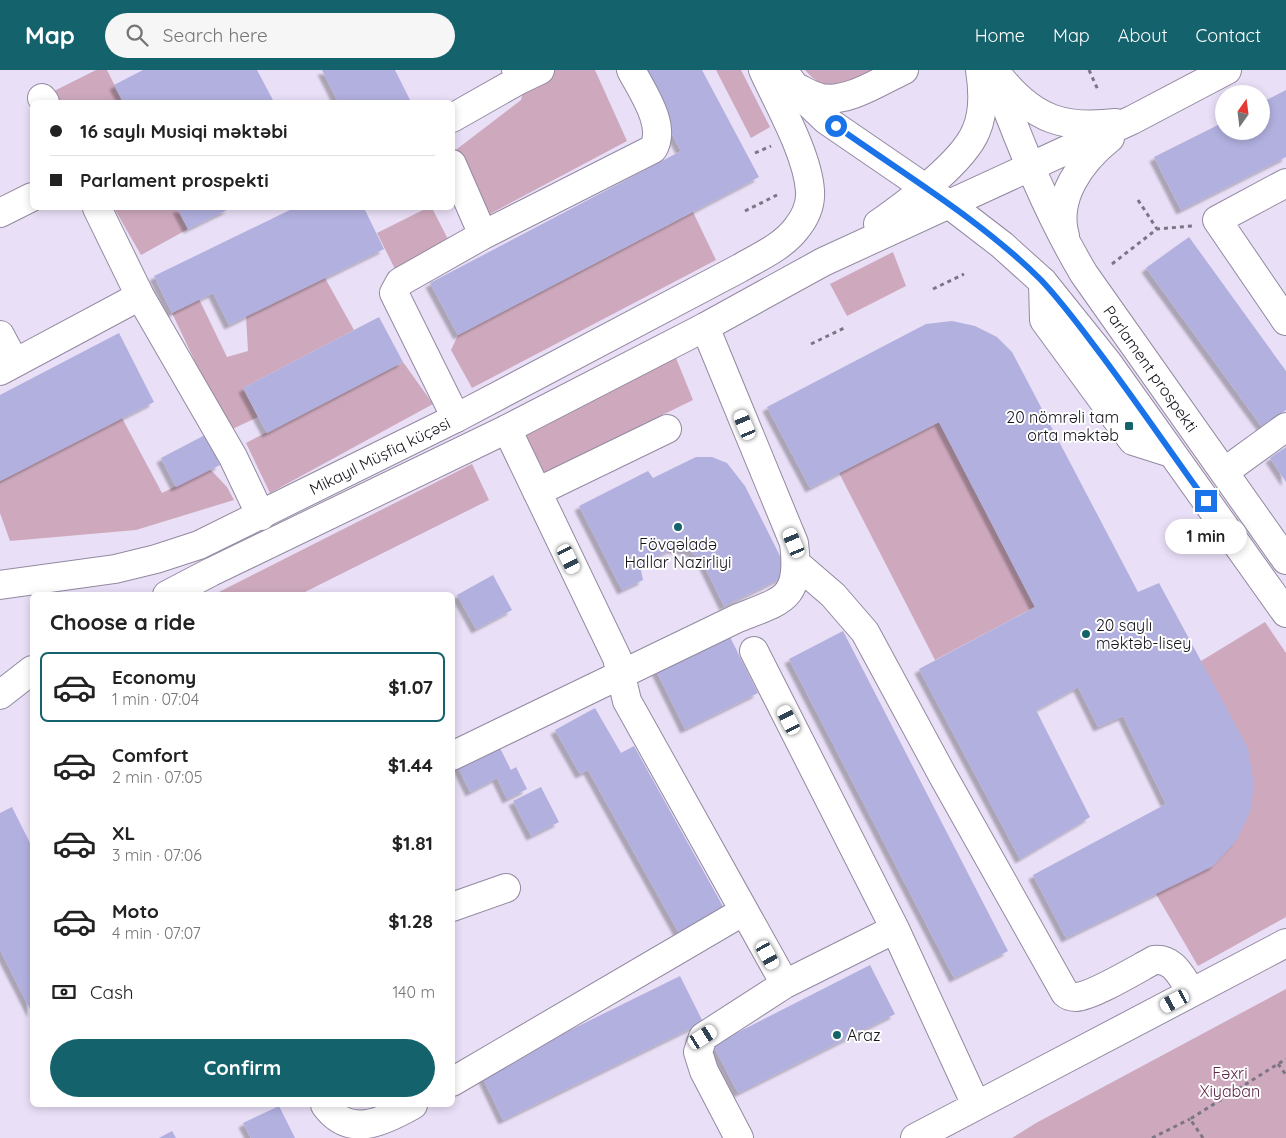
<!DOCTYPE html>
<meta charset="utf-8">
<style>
:root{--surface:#fff;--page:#f6f6f6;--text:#222;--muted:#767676;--line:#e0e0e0;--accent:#14626c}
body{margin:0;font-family:Quicksand,sans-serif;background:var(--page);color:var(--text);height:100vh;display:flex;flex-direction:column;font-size:19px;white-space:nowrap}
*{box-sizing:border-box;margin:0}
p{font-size:16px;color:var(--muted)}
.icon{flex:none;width:28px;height:28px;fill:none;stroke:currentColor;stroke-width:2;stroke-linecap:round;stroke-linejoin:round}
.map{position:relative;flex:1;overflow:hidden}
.drawer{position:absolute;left:30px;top:522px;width:425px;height:515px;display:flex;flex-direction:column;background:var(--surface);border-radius:8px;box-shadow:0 2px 8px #0003}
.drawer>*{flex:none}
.top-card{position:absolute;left:30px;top:30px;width:425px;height:110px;border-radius:8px;box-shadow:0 2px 8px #0003;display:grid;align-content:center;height:110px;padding:0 20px;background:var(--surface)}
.needle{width:32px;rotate:14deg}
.controls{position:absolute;left:1215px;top:15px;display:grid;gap:10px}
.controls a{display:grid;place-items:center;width:55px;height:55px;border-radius:50%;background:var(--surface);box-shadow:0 2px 8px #0003;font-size:25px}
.end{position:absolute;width:22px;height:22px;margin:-11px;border:6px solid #1a73e8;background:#fff;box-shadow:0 0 0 2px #fff}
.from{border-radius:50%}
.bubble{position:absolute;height:35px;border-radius:18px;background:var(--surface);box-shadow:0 2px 8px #0003;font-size:16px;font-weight:700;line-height:35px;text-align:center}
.car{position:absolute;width:15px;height:30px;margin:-15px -8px;border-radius:6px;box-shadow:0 0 4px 1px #0007;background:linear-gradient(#fff 24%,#345 0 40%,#fff 0 76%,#345 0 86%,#fff 0)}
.top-card b{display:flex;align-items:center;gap:18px;height:48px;font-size:19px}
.top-card b+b{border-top:1px solid var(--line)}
.top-card i{width:12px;height:12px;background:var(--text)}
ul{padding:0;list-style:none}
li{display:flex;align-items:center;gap:15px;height:70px;margin:0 10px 8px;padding:0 10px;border:2px solid transparent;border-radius:8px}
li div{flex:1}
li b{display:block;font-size:19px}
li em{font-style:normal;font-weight:700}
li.active{border-color:var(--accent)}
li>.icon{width:45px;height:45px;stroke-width:1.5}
h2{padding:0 20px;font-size:22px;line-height:60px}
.pay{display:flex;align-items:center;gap:12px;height:55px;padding:0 20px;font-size:19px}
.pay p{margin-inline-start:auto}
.primary-button{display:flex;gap:10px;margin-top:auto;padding:10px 20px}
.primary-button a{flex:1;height:58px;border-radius:30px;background:var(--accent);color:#fff;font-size:20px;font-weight:700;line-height:58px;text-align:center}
header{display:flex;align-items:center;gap:30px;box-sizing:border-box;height:70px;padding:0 25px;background:var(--accent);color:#fff}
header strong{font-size:24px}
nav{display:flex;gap:28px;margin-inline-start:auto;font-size:18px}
.search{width:350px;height:45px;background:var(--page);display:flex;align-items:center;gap:12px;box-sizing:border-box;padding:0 18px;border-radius:28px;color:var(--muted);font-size:19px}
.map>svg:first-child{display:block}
.green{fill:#cea9bd}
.building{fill:#b1b0df;filter:url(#shadow)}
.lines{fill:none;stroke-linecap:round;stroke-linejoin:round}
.minor-casing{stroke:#9389a0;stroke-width:30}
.major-casing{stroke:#9389a0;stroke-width:30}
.path{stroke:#7c7585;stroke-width:3;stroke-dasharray:4 4;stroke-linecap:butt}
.minor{stroke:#fff;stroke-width:28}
.major{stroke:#fff;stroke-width:28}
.route{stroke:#1a73e8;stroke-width:6}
.poi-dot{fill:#14626c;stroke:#fff;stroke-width:2}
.labels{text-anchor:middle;stroke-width:4;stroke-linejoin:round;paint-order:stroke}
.street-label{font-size:16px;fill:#16131b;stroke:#fff}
.poi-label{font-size:16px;fill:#16131b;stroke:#fff;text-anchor:start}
.park-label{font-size:16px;fill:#5e2549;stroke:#fff}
</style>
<header>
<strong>Map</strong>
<div class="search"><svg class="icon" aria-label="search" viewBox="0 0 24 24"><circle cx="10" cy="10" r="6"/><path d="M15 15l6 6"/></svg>Search here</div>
<nav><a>Home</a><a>Map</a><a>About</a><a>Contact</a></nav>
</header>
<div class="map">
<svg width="1286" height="1068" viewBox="0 0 1286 1068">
<defs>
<filter id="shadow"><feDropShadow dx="-4.5" dy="4.5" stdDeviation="1" flood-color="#0004"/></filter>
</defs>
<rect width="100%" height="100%" fill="#e9dff7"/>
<path class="green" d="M96 0H107L123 32H59L54 21Z
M528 0H595L627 71 473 153 453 82 521 30Z
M716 0H741L770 57 751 68Z
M805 0H875C848 14 829 28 805 0Z
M114 138H177L188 159 141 185Z
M427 138H432L452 177 398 205 377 163Z
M693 142 716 190 472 318 451 280 458 265Z
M893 182 906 216 847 246 830 214Z
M325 208 354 260 243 318 258 347 228 361 172 243 199 229 227 287 248 281 246 246Z
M674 283 693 330 544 403 524 360Z
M403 292 433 334 270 423 246 373Z
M122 348 162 423 210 399 227 417 234 430 136 460 10 471 0 443V411Z
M939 352 1035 537 935 590 839 403Z
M472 394 489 430 299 525H213Z
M1265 552 1286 583V847L1198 896 1156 824 1201 591Z
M1286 919V1068H1012L1036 1053Z"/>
<path class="building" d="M143 0H257L274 32H123L114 15Z
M322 0H395L411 32H338Z
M638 0H702L759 107 458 265 430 213 681 81Z
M1286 20V87L1181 140 1154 87 1224 52V61H1261V33Z
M177 138H231L188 159Z
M294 138H364L384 179 229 255 213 223 172 243 154 206Z
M1189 167 1286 301V340L1262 357 1146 198Z
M379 247 403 292 267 363 243 318Z
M952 251 975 256 997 267 1012 282 1138 522 1159 513 1248 678 1254 715 1250 742 1236 771 1213 796 1066 868 1033 805 1166 734 1123 646 1098 657 1078 617 1036 640 1090 747 1020 789 919 599 1035 537 939 352 810 418 767 337 926 254Z
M119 263 154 332 0 411V325Z
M205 365 220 395 176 417 161 388Z
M1286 377V412L1270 388Z
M696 387H712L727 393 745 416 789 504 724 536 702 491 690 481 671 479 640 496 643 510 622 520 579 436 648 401 653 408Z
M493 505 512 540 476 559 457 525Z
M727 561 758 623 685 659 654 596Z
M843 561 1008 881 954 908 789 589Z
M595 638 621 683 634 676 725 840 680 865 588 700 580 704 555 660Z
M498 674 511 700 516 697 527 719 507 729 497 708 470 722 457 695Z
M541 717 559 752 531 766 513 731Z
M12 737 32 777V943L0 880V743Z
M870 895 895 944 738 1023 713 975Z
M680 906 703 952 503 1050 481 1004Z
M279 1036 295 1068H251L243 1053Z
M172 1061 176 1068H159Z"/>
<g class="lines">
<defs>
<path id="minor" d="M519 10 540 0
M42 28 45 32
M452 48 519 10 516 0
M452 94 483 165
M1286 113 1217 150 1286 251
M97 138 140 226 233 387 261 446
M0 143 32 127
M1043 212 1044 250 1115 347 1133 371 1171 383
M0 265 15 293
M0 301 140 226
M456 348 394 223 400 212 483 165 653 79C667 56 642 21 631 0
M507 359 617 588 627 631 785 914
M1224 402 1286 357
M537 422 667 359
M797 494 833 525 865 562 943 706 1065 923C1068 926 1071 927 1076 927 1093 926 1137 899 1154 890 1174 888 1181 907 1192 922
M754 581 895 859 976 1035
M452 686 738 548C784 530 801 529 794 473L705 257
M452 837 506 818
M452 1012 744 841
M325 1035C349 1068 381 1053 413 1035
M739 1068 704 1001 698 982 703 967 785 914 895 859
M915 1068 1286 873"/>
<g id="major">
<path d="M783 0 803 28 826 50 950 135 1002 175 1043 212 1108 293 1286 543"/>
<path id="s1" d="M992 0C1020 72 1044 137 1084 204L1286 490"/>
<path d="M1002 10C1035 50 1065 59 1116 53"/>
<path d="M796 17C804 21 812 26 821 28 848 33 880 11 904 0"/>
<path d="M878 154C906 134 963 93 976 61 984 43 983 19 980 0"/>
<path d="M1065 166C1054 128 1081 91 1110 68"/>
<path id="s2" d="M0 515 115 499 156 489 199 475 456 348 740 198C759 187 782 177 796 159 805 148 811 135 810 121 808 85 778 33 763 0"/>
<path d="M167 525 211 502 507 359 705 257 823 192 1132 50 1227 0"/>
<path d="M0 625 32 600"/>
</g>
</defs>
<use href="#minor" class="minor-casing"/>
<use href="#major" class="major-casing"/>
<path class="path" d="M1089 0 1098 20
M755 83 771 76
M1138 130 1157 159
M745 141 777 125
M1112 194 1157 159 1192 156
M933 219 964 204
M811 274 844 258
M1278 994 1286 1005
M1152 1068 1190 1049
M1203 1068 1190 1049 1286 989"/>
<use href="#minor" class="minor"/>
<use href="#major" class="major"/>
</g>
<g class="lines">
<path class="route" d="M836 56C905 105 981 150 1041 210 1061 231 1078 254 1096 278 1134 328 1169 380 1206 431"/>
</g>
<g class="poi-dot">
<rect x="1124" y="351" width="10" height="10" rx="2.5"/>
<circle cx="678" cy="457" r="5"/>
<circle cx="1086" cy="564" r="5"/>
<circle cx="837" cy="965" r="5"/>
</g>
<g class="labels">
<g class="street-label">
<text dy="6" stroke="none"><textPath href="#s1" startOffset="340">Parlament prospekti</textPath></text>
<text dy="6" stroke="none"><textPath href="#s2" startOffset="405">Mikayıl Müşfiq küçəsi</textPath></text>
</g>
<g class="poi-label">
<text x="1119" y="353" text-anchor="end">20 nömrəli tam<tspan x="1119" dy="18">orta məktəb</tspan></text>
<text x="678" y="480" text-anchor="middle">Fövqəladə<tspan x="678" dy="18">Hallar Nazirliyi</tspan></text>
<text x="1096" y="561">20 saylı<tspan x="1096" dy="18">məktəb-lisey</tspan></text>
<text x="847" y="971">Araz</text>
</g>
<g class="park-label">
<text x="1230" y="1009">Fəxri<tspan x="1230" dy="18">Xiyaban</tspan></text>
</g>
</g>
</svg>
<div class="controls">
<a><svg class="needle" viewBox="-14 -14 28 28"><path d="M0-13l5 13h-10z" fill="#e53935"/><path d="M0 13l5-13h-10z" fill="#767676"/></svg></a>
</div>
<i class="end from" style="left:836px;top:56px"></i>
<i class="end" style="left:1206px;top:431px"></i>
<div class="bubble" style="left:1165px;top:449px;width:82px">1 min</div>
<i class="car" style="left:745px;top:355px;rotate:337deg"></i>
<i class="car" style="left:794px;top:473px;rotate:337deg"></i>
<i class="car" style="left:569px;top:489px;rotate:154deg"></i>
<i class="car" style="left:789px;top:650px;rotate:333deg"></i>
<i class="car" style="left:768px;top:885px;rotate:151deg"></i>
<i class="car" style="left:1175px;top:931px;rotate:242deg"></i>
<i class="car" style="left:703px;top:967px;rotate:57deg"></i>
<div class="top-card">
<b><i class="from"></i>16 saylı Musiqi məktəbi</b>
<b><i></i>Parlament prospekti</b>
</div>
<section class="drawer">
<h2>Choose a ride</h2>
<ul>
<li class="active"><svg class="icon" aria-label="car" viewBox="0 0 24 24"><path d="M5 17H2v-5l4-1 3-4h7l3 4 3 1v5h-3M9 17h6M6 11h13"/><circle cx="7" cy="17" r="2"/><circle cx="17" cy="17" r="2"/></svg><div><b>Economy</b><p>1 min · 07:04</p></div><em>$1.07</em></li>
<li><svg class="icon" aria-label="car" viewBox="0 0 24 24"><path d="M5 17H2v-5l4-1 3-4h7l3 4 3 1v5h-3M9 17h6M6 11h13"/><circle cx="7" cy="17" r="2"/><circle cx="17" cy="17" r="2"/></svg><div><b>Comfort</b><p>2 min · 07:05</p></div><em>$1.44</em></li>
<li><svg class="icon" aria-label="car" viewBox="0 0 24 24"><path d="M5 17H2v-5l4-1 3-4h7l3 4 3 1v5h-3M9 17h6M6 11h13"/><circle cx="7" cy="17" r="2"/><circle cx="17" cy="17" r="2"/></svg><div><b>XL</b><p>3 min · 07:06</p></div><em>$1.81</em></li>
<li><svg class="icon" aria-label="car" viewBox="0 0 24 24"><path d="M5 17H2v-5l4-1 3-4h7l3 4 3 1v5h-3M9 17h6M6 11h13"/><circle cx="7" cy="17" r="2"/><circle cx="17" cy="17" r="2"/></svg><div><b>Moto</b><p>4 min · 07:07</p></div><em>$1.28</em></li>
</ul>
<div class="pay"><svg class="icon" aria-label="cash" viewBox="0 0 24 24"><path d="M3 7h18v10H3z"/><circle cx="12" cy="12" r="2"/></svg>Cash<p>140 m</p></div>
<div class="primary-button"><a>Confirm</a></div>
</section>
</div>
